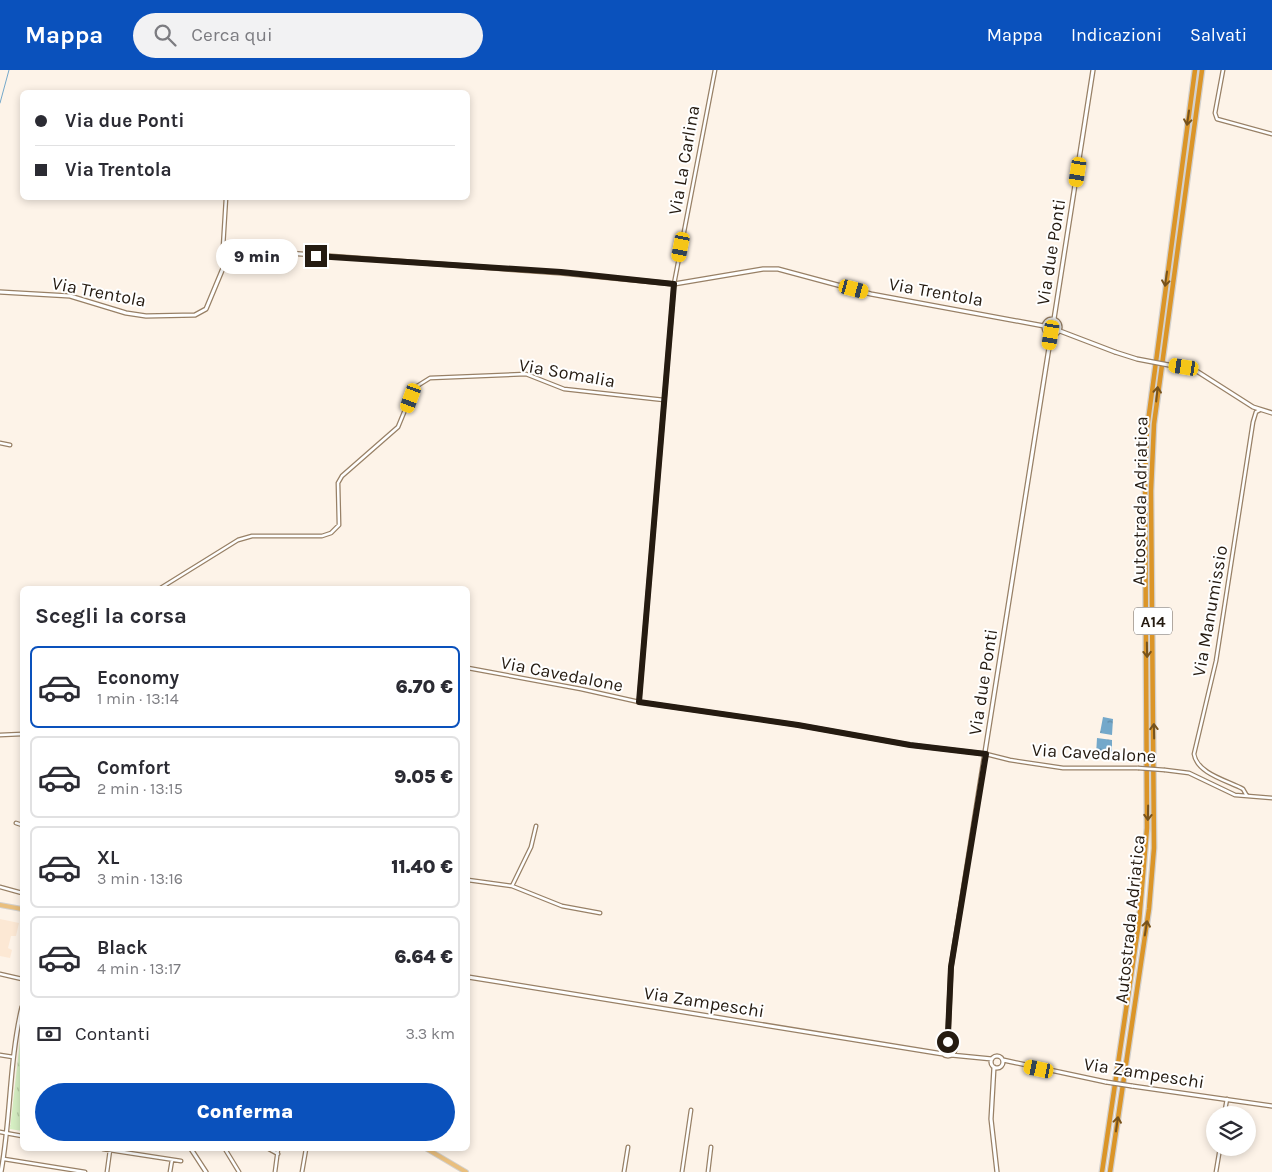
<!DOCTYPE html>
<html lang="it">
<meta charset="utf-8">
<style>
:root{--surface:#fff;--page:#f2f2f3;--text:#2b2b33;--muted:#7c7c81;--line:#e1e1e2;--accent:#0a51bc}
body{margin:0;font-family:Karla,sans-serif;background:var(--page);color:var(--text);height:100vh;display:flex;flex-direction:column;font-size:19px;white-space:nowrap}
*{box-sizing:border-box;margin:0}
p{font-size:16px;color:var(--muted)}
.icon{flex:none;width:28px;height:28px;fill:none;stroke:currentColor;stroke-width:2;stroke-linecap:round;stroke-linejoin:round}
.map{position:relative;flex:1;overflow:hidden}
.drawer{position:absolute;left:20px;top:516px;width:450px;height:565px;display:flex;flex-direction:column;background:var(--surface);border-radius:8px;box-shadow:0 2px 8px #0003}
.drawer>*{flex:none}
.top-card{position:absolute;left:20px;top:20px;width:450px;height:110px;border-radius:8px;box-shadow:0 2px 8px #0003;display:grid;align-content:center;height:110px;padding:0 15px;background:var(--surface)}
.controls{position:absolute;left:1206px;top:1036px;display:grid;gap:10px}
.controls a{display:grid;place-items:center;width:50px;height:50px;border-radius:50%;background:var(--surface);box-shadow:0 2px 8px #0003;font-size:25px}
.end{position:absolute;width:22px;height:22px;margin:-11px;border:6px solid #251b11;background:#fff;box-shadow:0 0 0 2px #fff}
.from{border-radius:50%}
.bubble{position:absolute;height:35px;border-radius:18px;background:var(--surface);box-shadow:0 2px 8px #0003;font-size:16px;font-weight:800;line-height:35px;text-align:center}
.car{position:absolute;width:15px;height:30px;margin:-15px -8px;border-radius:6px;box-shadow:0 0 4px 1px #0007;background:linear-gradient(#f5c518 24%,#345 0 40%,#f5c518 0 76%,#345 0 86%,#f5c518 0)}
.top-card b{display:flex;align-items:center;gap:18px;height:48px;font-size:19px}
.top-card b+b{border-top:1px solid var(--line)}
.top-card i{width:12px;height:12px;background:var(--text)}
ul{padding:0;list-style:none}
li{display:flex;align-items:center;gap:15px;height:82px;margin:0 10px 8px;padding:0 5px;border:2px solid var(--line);border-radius:8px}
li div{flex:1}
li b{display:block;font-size:19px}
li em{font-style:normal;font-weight:800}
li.on{border-color:var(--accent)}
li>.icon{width:45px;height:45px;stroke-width:1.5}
h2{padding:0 15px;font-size:22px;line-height:60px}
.pay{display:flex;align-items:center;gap:12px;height:55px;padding:0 15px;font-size:19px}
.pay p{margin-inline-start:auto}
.cta{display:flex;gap:10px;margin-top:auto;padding:10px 15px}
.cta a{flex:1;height:58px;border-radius:30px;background:var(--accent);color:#fff;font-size:20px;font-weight:800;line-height:58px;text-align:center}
header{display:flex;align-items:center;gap:30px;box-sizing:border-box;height:70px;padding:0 25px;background:var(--accent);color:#fff}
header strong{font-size:24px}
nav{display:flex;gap:28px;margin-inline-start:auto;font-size:18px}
.search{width:350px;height:45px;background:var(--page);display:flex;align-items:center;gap:12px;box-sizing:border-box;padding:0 18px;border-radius:28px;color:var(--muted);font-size:19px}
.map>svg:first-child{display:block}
.built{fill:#fce8d4}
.park{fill:url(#park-tufts)}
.water{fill:url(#water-ripples)}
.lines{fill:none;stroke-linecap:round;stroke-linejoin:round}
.stream{stroke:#74a8ca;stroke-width:1}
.street-casing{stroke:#988066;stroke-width:5}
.secondary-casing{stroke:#988066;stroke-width:5.5}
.primary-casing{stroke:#d3d1cf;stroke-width:6}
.highway-casing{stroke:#d3d1cf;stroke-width:7}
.street{stroke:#fff;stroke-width:2.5}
.secondary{stroke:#fff;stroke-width:3}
.primary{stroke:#e9bf7e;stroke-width:4}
.highway{stroke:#db9528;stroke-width:4.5}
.street-bridge-casing{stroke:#988066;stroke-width:5;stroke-linecap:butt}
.secondary-bridge-casing{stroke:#988066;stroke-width:5.5;stroke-linecap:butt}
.street-bridge{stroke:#fff;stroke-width:2.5}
.secondary-bridge{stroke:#fff;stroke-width:3}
.oneway{stroke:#77521b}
.route{stroke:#251b11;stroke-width:6}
.labels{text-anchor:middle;stroke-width:4;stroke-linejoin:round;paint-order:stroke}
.shield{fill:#fff;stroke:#665f58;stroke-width:1}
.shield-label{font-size:16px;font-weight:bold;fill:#251b11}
.street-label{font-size:18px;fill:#251b11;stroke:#fff}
</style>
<header>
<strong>Mappa</strong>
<div class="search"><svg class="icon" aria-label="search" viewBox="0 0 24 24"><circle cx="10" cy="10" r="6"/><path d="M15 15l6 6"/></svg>Cerca qui</div>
<nav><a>Mappa</a><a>Indicazioni</a><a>Salvati</a></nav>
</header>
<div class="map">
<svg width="1272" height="1102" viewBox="0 0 1272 1102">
<defs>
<pattern id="park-tufts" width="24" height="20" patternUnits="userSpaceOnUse" patternTransform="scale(1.25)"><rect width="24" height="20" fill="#d6efc3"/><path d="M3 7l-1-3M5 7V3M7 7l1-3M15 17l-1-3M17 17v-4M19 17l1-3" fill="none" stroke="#b8cca6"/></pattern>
<pattern id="water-ripples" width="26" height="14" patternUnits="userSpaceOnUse" patternTransform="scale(1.25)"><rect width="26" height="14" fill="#74a8ca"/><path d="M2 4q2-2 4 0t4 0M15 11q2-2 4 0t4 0" fill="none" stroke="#5f88a3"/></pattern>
</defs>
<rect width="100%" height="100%" fill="#fdf3e8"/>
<path class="built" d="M0 849 19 853 16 866H11L8 878 12 880 10 888 0 886Z"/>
<path class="park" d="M22 953V1061L10 1059Z"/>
<path class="water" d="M1103 647 1113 649 1112 665 1100 663Z
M1097 668 1112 670V684L1096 685Z"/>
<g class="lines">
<path class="stream" d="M0 33 9 0"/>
<defs>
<path id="street" d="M1223 0 1215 43 1217 49 1272 64
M226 128 223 177 226 191
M0 373 10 375
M159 519 238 470 252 466H322L331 463 339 455 338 413 342 406 398 357 414 318 430 308 526 304 564 319 664 330
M468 598 581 619 639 632 798 655 910 675 986 684 1010 690 1063 698H1138
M639 632 674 214 715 0
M0 665 22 664
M1165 700 1189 703 1235 725 1272 728
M1247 726 1243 719C1229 711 1197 704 1194 684L1216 591 1253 352 1256 342 1260 340
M16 753 22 755
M468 810 512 816 562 836 600 843
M512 816 531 777 536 756
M0 817 22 823
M0 904 22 909
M0 985 13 987
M1224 1045 1227 1029
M0 1062 22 1066
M103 1079 181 1091
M225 1079 239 1102
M269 1079 278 1084
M4 1089 85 1102
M107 1102 110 1080
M170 1102 172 1090
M275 1102 278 1079
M302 1102 306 1079
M624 1102 628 1077
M682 1102 691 1040
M708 1102 711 1077
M1216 1102 1220 1078"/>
<path id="secondary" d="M0 222 70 226 126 243 146 246 195 245 206 239 226 191 231 183 246 180 561 203 674 214 763 199H778L871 224 1044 256
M1054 249 1093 0
M1044 257a8 8 0 1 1 16 0a8 8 0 1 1-16 0Z
M1060 261 1115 282
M1195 300 1253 337 1272 343
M468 907 943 984
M941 979a7 7 0 1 1 14 0a7 7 0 1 1-14 0Z
M944 973 948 964 951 897 1051 265
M951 985 992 989
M991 992a6 6 0 1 1 12 0a6 6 0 1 1-12 0Z
M1003 990 1106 1012
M994 997 991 1049 997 1102
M1132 1016 1272 1036
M191 1079 206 1102
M1 1102C11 1048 9 991 22 937"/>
<path id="primary" d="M0 835 22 839
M427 1079 466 1102"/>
<path id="highway" d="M1102 1102 1139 852 1147 758 1145 409 1147 359 1195 0
M1110 1102 1149 839 1154 778 1151 421 1154 354 1202 0"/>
</defs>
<use href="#street" class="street-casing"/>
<use href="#secondary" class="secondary-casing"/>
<use href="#primary" class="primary-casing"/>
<use href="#highway" class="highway-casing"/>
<use href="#street" class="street"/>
<use href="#secondary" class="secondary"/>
<use href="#primary" class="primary"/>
<use href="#highway" class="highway"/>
<defs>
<path id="street-bridge" d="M1138 698 1165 700"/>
<path id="secondary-bridge" d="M1115 282 1137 289 1195 300
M1106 1012 1132 1016"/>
</defs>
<use href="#street-bridge" class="street-bridge-casing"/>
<use href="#secondary-bridge" class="secondary-bridge-casing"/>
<use href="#street-bridge" class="street-bridge"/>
<use href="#secondary-bridge" class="secondary-bridge"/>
</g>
<defs><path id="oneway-shaft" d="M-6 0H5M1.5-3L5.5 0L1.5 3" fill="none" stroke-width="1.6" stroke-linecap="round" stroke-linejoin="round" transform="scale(1.25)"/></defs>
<g class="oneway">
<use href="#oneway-shaft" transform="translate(1188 48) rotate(98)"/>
<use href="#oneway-shaft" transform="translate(1166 209) rotate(98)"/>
<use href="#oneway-shaft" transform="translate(1157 324) rotate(-84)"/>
<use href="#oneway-shaft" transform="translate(1147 580) rotate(89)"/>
<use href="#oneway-shaft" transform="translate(1154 661) rotate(-91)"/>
<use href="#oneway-shaft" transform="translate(1148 743) rotate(91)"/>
<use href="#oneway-shaft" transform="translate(1146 858) rotate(-81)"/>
<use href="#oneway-shaft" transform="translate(1117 1054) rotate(-82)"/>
</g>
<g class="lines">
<path class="route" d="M316 186 561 202 674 214 639 632 798 655 910 675 986 684 951 897 948 964 952 974 948 972"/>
</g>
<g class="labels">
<rect class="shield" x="1134" y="537.5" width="38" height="27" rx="4"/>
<g class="shield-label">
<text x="1153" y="557">A14</text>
</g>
<g class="street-label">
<text transform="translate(684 90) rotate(-80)" y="6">Via La Carlina</text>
<text transform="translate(1051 182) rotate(-81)" y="6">Via due Ponti</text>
<text transform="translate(99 222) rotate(11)" y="6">Via Trentola</text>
<text transform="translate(936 222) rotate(10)" y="6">Via Trentola</text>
<text transform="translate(567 303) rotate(10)" y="6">Via Somalia</text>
<text transform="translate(1140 431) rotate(-89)" y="6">Autostrada Adriatica</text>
<text transform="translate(1210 541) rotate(-80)" y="6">Via Manumissio</text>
<text transform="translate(562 604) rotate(11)" y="6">Via Cavedalone</text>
<text transform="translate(983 612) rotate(-81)" y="6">Via due Ponti</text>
<text transform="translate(1094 683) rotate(3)" y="6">Via Cavedalone</text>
<text transform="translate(1130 849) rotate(-84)" y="6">Autostrada Adriatica</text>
<text transform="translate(704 932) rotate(9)" y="6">Via Zampeschi</text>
<text transform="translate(1144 1003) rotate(9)" y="6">Via Zampeschi</text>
</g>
</g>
</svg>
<div class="controls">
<a><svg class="icon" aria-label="layers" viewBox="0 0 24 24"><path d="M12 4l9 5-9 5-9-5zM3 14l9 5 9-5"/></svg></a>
</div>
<i class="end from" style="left:948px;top:972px"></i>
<i class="end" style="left:316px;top:186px"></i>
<div class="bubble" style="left:216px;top:169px;width:82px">9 min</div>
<i class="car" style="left:1078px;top:102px;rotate:189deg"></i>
<i class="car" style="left:681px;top:177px;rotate:191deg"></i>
<i class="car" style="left:854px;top:219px;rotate:105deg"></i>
<i class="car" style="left:1051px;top:265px;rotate:189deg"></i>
<i class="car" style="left:1184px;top:297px;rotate:279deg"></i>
<i class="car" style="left:411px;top:328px;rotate:200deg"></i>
<i class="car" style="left:1039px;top:999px;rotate:282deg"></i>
<div class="top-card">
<b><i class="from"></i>Via due Ponti</b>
<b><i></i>Via Trentola</b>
</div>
<section class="drawer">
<h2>Scegli la corsa</h2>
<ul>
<li class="on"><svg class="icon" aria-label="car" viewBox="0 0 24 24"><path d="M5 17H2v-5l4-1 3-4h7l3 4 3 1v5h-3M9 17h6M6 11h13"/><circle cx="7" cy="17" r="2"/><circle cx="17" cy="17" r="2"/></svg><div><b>Economy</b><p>1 min · 13:14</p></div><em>6.70 €</em></li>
<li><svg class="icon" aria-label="car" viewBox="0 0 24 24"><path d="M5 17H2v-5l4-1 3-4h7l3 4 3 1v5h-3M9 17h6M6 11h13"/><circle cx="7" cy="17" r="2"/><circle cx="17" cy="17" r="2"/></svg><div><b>Comfort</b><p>2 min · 13:15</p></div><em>9.05 €</em></li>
<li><svg class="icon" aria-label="car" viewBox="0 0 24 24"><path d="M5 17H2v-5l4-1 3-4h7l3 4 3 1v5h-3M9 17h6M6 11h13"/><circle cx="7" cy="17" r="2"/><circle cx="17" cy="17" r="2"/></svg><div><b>XL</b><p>3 min · 13:16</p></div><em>11.40 €</em></li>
<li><svg class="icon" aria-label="car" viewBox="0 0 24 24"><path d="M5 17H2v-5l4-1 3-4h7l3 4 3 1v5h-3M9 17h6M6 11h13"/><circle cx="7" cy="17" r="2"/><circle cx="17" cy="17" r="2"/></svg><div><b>Black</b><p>4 min · 13:17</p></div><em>6.64 €</em></li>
</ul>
<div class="pay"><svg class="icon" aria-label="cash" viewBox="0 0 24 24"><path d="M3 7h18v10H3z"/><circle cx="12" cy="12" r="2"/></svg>Contanti<p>3.3 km</p></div>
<div class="cta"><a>Conferma</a></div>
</section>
</div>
